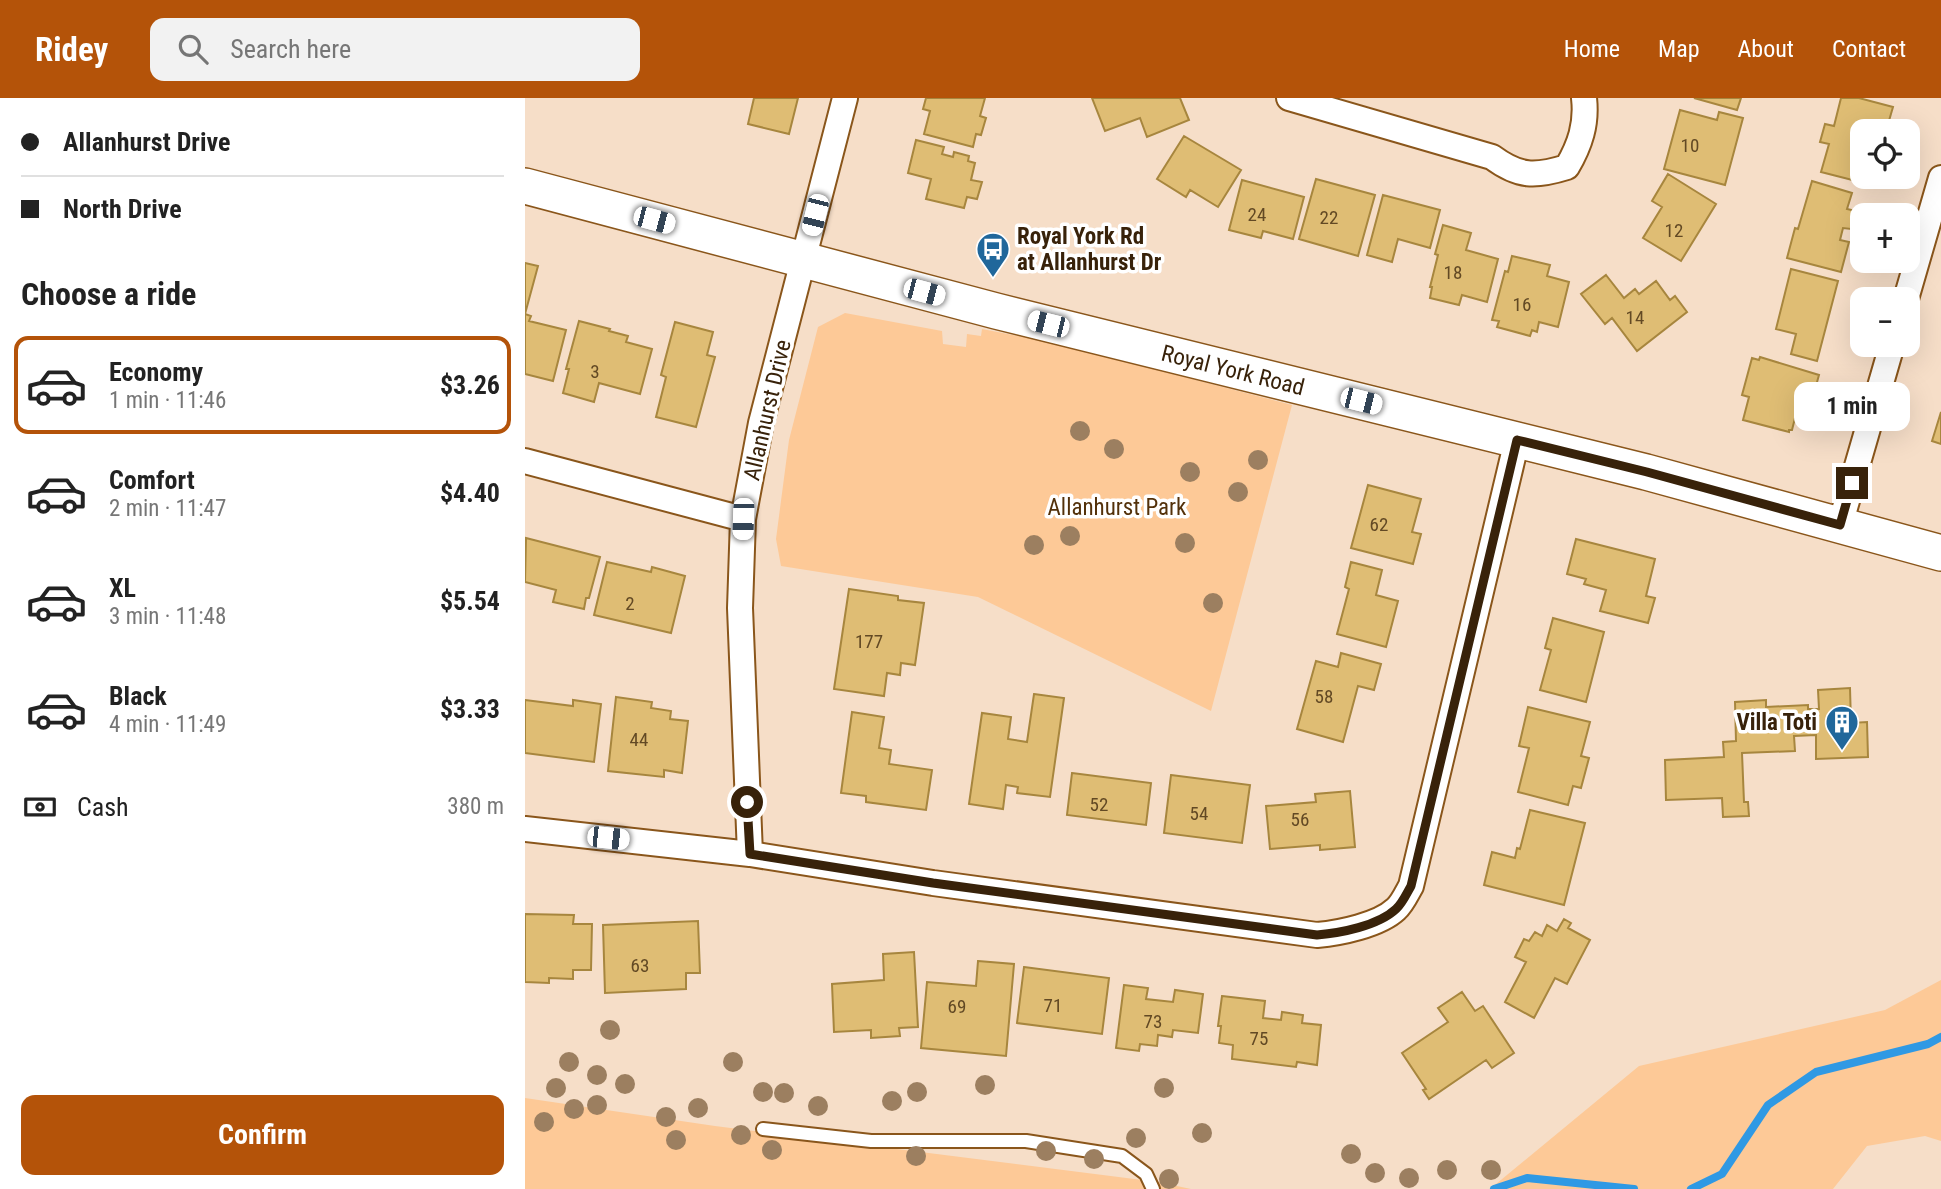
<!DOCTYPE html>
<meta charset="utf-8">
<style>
:root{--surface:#fff;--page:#f2f2f2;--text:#222;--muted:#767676;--line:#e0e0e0;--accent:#b45309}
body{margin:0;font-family:"Roboto Condensed",sans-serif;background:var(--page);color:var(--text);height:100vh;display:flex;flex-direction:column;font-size:26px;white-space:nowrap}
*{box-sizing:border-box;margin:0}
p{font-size:23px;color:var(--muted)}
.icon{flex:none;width:38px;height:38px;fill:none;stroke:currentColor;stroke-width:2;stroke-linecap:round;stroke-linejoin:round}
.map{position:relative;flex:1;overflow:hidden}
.panel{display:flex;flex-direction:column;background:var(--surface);width:525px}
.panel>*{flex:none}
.banner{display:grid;align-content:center;height:154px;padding:0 21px;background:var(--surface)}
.controls{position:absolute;left:1325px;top:21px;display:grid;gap:14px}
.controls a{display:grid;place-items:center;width:70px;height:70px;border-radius:14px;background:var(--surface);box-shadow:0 7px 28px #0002;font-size:35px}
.end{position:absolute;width:32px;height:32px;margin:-16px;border:9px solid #38220a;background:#fff;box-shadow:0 0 0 4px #fff}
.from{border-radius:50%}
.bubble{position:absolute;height:49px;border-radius:14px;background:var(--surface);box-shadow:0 7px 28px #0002;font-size:23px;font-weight:700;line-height:49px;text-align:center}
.car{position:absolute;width:21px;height:42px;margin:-21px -10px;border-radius:9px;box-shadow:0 0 5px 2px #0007;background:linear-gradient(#fff 24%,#345 0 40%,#fff 0 76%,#345 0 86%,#fff 0)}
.banner b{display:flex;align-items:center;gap:24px;height:66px;font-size:26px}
.banner b+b{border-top:2px solid var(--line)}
.banner i{width:18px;height:18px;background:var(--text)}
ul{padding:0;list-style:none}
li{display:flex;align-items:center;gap:21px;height:98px;margin:0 14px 10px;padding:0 7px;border:4px solid transparent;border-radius:14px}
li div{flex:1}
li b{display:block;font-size:26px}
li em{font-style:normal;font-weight:700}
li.selected{border-color:var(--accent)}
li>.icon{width:63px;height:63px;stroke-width:1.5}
h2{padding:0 21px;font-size:32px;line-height:84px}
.pay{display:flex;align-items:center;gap:18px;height:77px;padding:0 21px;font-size:26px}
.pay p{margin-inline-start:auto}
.action{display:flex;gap:14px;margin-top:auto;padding:14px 21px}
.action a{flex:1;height:80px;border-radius:14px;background:var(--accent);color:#fff;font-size:28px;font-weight:700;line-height:80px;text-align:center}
header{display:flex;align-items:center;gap:42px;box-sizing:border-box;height:98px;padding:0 35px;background:var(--accent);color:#fff}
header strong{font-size:33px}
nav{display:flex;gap:38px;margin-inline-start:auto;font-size:24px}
.search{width:490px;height:63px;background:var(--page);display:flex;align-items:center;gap:18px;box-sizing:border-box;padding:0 24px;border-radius:14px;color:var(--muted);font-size:26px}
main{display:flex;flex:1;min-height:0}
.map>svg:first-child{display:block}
.green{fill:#fdc997}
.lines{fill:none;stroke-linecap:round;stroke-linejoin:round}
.stream{stroke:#2f99e4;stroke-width:8}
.building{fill:#dfbd74;stroke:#a7863e;stroke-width:2}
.lane-casing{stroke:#8a561b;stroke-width:16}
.street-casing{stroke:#8a561b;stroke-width:28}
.secondary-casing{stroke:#8a561b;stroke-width:38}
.lane{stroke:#fff;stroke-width:12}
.street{stroke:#fff;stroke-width:24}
.secondary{stroke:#fff;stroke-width:35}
.tree{fill:#9c7f60}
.route{stroke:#38220a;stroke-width:9}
.labels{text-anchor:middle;stroke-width:7;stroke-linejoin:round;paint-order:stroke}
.number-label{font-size:19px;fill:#624924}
.poi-label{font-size:23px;font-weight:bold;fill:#38220a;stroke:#fff;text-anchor:start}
.street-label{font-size:23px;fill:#38220a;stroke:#fff}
.park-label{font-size:23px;fill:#53310a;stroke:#fff}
</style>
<header>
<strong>Ridey</strong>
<div class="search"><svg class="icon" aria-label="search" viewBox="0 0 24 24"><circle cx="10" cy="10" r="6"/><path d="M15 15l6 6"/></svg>Search here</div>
<nav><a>Home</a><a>Map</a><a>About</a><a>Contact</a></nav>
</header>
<main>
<section class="panel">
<div class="banner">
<b><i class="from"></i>Allanhurst Drive</b>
<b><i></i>North Drive</b>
</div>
<h2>Choose a ride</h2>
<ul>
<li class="selected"><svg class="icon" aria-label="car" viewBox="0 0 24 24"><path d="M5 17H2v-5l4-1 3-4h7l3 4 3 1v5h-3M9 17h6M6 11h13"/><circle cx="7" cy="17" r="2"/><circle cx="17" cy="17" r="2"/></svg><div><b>Economy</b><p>1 min · 11:46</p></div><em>$3.26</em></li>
<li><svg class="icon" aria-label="car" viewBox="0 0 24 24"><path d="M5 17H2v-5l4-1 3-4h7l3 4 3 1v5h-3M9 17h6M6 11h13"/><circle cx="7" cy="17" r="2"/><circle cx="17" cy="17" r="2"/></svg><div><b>Comfort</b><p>2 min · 11:47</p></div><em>$4.40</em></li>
<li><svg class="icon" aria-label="car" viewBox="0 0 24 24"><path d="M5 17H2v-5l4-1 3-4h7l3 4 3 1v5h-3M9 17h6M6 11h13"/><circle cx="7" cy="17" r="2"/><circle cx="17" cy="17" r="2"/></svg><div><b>XL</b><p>3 min · 11:48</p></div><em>$5.54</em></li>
<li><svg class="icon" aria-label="car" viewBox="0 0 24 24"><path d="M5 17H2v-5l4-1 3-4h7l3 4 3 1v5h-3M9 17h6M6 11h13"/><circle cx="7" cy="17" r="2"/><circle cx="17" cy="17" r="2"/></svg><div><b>Black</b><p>4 min · 11:49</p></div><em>$3.33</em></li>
</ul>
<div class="pay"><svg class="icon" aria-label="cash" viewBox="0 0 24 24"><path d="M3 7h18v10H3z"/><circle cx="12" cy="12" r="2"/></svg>Cash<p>380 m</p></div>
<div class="action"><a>Confirm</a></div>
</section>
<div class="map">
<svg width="1416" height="1091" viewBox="0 0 1416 1091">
<rect width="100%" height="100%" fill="#f6dec8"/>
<path class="green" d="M320 215 417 233 418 246 441 249 442 236 456 238 457 231 524 244 767 307 686 613 453 499 256 468 251 441 264 342 293 229Z
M1416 882V1043L1400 1038 1342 1048 1308 1091H965L1114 968 1360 912Z
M0 1000 190 1028 633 1084 666 1091H0Z"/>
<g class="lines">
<path class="stream" d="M969 1091 1002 1080 1109 1091
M1166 1091 1197 1076 1243 1007 1291 974 1403 946 1416 939"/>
</g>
<path class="building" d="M229 0H273L264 36 223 26Z
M401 0H460L455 18 461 20 456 37 451 36 448 49 399 36 405 13 398 11Z
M567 0H655L664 22 622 39 615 20 580 33Z
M1169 0H1216L1212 12Z
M1316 0H1334L1368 9 1361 33H1337V79H1349L1347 87 1296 74 1304 46 1295 44 1300 26 1309 28Z
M1155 12 1192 22 1194 14 1218 20 1200 87 1139 71Z
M659 38 716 72 693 109 665 92 661 99 632 81Z
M391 42 419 49 417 56 428 59 429 54 444 58 443 63 450 65 446 82 457 84 452 101 442 99 439 110 401 101 406 81 383 75Z
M1143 76 1191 106 1156 163 1118 140 1137 109 1127 103Z
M791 81 850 97 833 158 774 141Z
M717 82 779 99 768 141 738 133 736 140 704 132Z
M1287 83 1327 95 1322 111 1331 113 1326 131 1318 130 1315 142 1324 144 1316 174 1262 160 1270 130 1273 131Z
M858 97 915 112 905 150 873 141 867 164 842 157Z
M918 127 946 135 941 152 973 161 962 204 937 197 934 207 905 200 907 189H905L913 157 910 156Z
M987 158 1025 167 1022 178 1044 184 1033 229 1014 224 1012 234 1007 232 1005 238 972 229 974 223 967 222 980 173 983 174Z
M0 165 13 168 0 216 6 218 4 223 41 232 28 283 0 276Z
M1266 171 1313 183 1292 263 1266 256 1271 236 1251 231Z
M1081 177 1099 200 1110 191 1114 196 1131 183 1145 202 1150 198 1162 214 1112 253 1087 220 1080 226 1056 196Z
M54 223 85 231 84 233 103 238 101 244 127 251 115 296 74 285 69 304 38 295 44 271H41Z
M150 224 188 234 182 257 190 259 171 329 131 319 141 279 136 277Z
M1235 259 1294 277 1287 302 1281 301 1277 313 1272 312 1267 332H1264V334L1218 322 1224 299 1217 297 1227 260 1234 262Z
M1416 314V346L1407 343Z
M843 387 896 401 887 434 896 436 888 466 826 450Z
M1 440 75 459 64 500H61L59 511 28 504 31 492 0 484Z
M1051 441 1130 461 1121 498 1130 500 1123 525 1075 513 1081 492 1059 486 1061 481 1042 476Z
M82 464 126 474 127 469 160 478 146 535 69 517Z
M826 464 857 472 851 497 873 503 861 549 812 536 824 491 820 489Z
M324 491 373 498V502L399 505 390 567 376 565 375 577 362 575 359 598 309 591Z
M1028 520 1079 534 1061 604 1015 592 1026 552 1020 550Z
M816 555 856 566 849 592 833 588 818 644 772 631 791 563 813 569Z
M1325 590 1326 625 1342 624 1343 659 1291 661V637L1269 638 1270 653 1217 655 1219 704H1223L1224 718 1198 719 1197 700 1141 702 1140 662 1199 659 1198 644 1211 643 1210 604 1241 602V609L1283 607V611H1294L1293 592Z
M509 596 539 600 525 699 492 695 493 689 481 687 478 711 444 706 457 615 486 619 483 641 502 644Z
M91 599 127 604 126 610 146 613 145 621 163 623 157 675 139 672V679L83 673Z
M0 602 48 608V602L76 606 69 664 0 655Z
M1003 609 1065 624 1056 658 1064 660 1056 690 1048 688 1043 707 993 694 1004 650 994 648Z
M327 614 359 619 354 650 366 652 364 666 407 672 401 712 341 704V698L316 695Z
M547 675 626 685 621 727 542 717Z
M646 677 725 687 717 745 639 735Z
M825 693 830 749 795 752V747L745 751 741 708 791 704 790 696Z
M1005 712 1060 725 1039 807 959 787 967 754 990 760 992 750 995 751Z
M0 816 49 817 48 826H67L66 872H48V881L24 880V885L0 884Z
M1039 821 1046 825 1043 830 1065 842 1042 886 1030 880 1009 920 980 904 1001 864 990 859 999 841 1004 843 1010 834 1017 838 1022 827 1032 833Z
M173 823 175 875H161V891L80 895 78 827Z
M389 854 393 929 374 930 375 938 346 940V932L309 934 307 886 359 882 358 856Z
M453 863 489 866 481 958 396 950 402 884 451 888Z
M499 869 584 880 577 936 492 925Z
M599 887 623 890 621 901 648 904 650 892 678 896 673 935 648 932 647 939 633 937 632 948 615 946 614 953 591 950Z
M937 894 950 913 958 908 989 955 967 970 961 962 904 1001 898 992 901 991 877 955 923 924 913 910Z
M697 898 740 903 738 920 756 922 757 914 778 917 777 925 796 927 792 967 772 964 771 969 707 961 708 947 694 945 696 928H693Z"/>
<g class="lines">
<defs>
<path id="lane" d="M238 1031 346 1043H501L597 1058 621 1076 628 1091"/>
<path id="street" d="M764 0 967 59C994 79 1010 79 1042 69 1055 47 1062 26 1059 0
M1381 201 1416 80
M0 363 218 421
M1315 427 1367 247
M0 731 225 756 408 785 792 837C815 835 854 827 871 811 877 806 882 795 886 788L992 342
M225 756 215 510 218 421 236 325 320 0"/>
<path id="secondary" d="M0 88 471 213 1121 374 1416 455"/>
</defs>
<use href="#lane" class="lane-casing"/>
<use href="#street" class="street-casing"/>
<use href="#secondary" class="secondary-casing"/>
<use href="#lane" class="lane"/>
<use href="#street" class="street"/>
<use href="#secondary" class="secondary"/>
</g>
<g class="tree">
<circle cx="555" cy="333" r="10"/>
<circle cx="589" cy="351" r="10"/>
<circle cx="733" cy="362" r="10"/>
<circle cx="665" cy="374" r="10"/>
<circle cx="713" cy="394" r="10"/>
<circle cx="545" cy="438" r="10"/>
<circle cx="660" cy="445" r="10"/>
<circle cx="509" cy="447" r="10"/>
<circle cx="688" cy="505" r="10"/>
<circle cx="85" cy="932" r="10"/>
<circle cx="44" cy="964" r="10"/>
<circle cx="208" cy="964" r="10"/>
<circle cx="72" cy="977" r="10"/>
<circle cx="100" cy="986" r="10"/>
<circle cx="460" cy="987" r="10"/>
<circle cx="31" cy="990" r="10"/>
<circle cx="639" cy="990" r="10"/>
<circle cx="238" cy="994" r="10"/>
<circle cx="392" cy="994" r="10"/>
<circle cx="259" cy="995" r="10"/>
<circle cx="367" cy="1003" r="10"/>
<circle cx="72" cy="1007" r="10"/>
<circle cx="293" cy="1008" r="10"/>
<circle cx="173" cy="1010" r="10"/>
<circle cx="49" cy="1011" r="10"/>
<circle cx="141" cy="1019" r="10"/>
<circle cx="19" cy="1024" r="10"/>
<circle cx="677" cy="1035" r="10"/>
<circle cx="216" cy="1037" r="10"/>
<circle cx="611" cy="1040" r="10"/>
<circle cx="151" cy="1042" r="10"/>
<circle cx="247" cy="1052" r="10"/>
<circle cx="521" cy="1053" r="10"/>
<circle cx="826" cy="1056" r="10"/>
<circle cx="391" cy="1058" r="10"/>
<circle cx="569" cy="1061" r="10"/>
<circle cx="922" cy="1072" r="10"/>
<circle cx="966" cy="1072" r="10"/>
<circle cx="850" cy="1075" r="10"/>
<circle cx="884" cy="1080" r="10"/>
<circle cx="644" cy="1081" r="10"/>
</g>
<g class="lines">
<path class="route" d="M222 704 225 756 408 785 792 837C815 835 853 828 871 811 877 806 882 795 886 788L992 342 1122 374 1315 427 1327 385"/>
</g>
<defs>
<symbol id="bus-pin" viewBox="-11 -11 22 30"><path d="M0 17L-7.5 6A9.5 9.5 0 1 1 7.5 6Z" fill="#20679b" stroke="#fff"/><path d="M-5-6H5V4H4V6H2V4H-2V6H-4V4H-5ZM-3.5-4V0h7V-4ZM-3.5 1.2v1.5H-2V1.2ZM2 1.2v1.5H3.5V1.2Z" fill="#fff"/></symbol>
<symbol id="building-pin" viewBox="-11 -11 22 30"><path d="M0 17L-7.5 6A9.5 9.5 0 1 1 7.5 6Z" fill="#20679b" stroke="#fff"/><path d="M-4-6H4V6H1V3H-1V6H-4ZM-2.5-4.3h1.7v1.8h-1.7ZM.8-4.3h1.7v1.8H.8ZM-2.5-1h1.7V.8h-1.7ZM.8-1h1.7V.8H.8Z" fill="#fff"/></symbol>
</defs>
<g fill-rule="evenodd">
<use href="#bus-pin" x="449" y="132" width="38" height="52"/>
<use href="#building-pin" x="1298" y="605" width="38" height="52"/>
</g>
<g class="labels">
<g class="number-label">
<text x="1165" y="54">10</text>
<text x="732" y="123">24</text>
<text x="804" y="126">22</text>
<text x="1149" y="139">12</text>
<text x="928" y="181">18</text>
<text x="997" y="213">16</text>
<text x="1110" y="226">14</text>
<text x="70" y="280">3</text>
<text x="854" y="433">62</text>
<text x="105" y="512">2</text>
<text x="344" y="550">177</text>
<text x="799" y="605">58</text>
<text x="114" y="648">44</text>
<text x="574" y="713">52</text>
<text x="674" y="722">54</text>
<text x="775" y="728">56</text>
<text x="115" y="874">63</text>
<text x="528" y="914">71</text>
<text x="432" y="915">69</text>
<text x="628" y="930">73</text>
<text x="734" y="947">75</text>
</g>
<g class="poi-label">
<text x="492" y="146">Royal York Rd<tspan x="492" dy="26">at Allanhurst Dr</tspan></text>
<text x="1292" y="632" text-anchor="end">Villa Toti</text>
</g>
<g class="street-label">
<text transform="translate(708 272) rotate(14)" y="8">Royal York Road</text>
<text transform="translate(242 312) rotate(-77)" y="8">Allanhurst Drive</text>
</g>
<g class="park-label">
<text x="592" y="417">Allanhurst Park</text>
</g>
</g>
</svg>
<div class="controls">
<a><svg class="icon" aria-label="locate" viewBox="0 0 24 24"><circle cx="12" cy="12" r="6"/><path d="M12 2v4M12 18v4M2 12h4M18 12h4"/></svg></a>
<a>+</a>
<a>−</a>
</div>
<i class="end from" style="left:222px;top:704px"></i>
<i class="end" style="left:1327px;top:385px"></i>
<div class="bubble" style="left:1269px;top:284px;width:116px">1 min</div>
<i class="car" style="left:290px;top:117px;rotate:194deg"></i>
<i class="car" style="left:129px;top:122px;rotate:105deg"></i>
<i class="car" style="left:399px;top:194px;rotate:105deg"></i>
<i class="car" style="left:523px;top:226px;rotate:284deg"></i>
<i class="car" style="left:836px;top:303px;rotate:104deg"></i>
<i class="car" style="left:218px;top:421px;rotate:182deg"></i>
<i class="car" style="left:83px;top:740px;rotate:96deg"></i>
</div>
</main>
